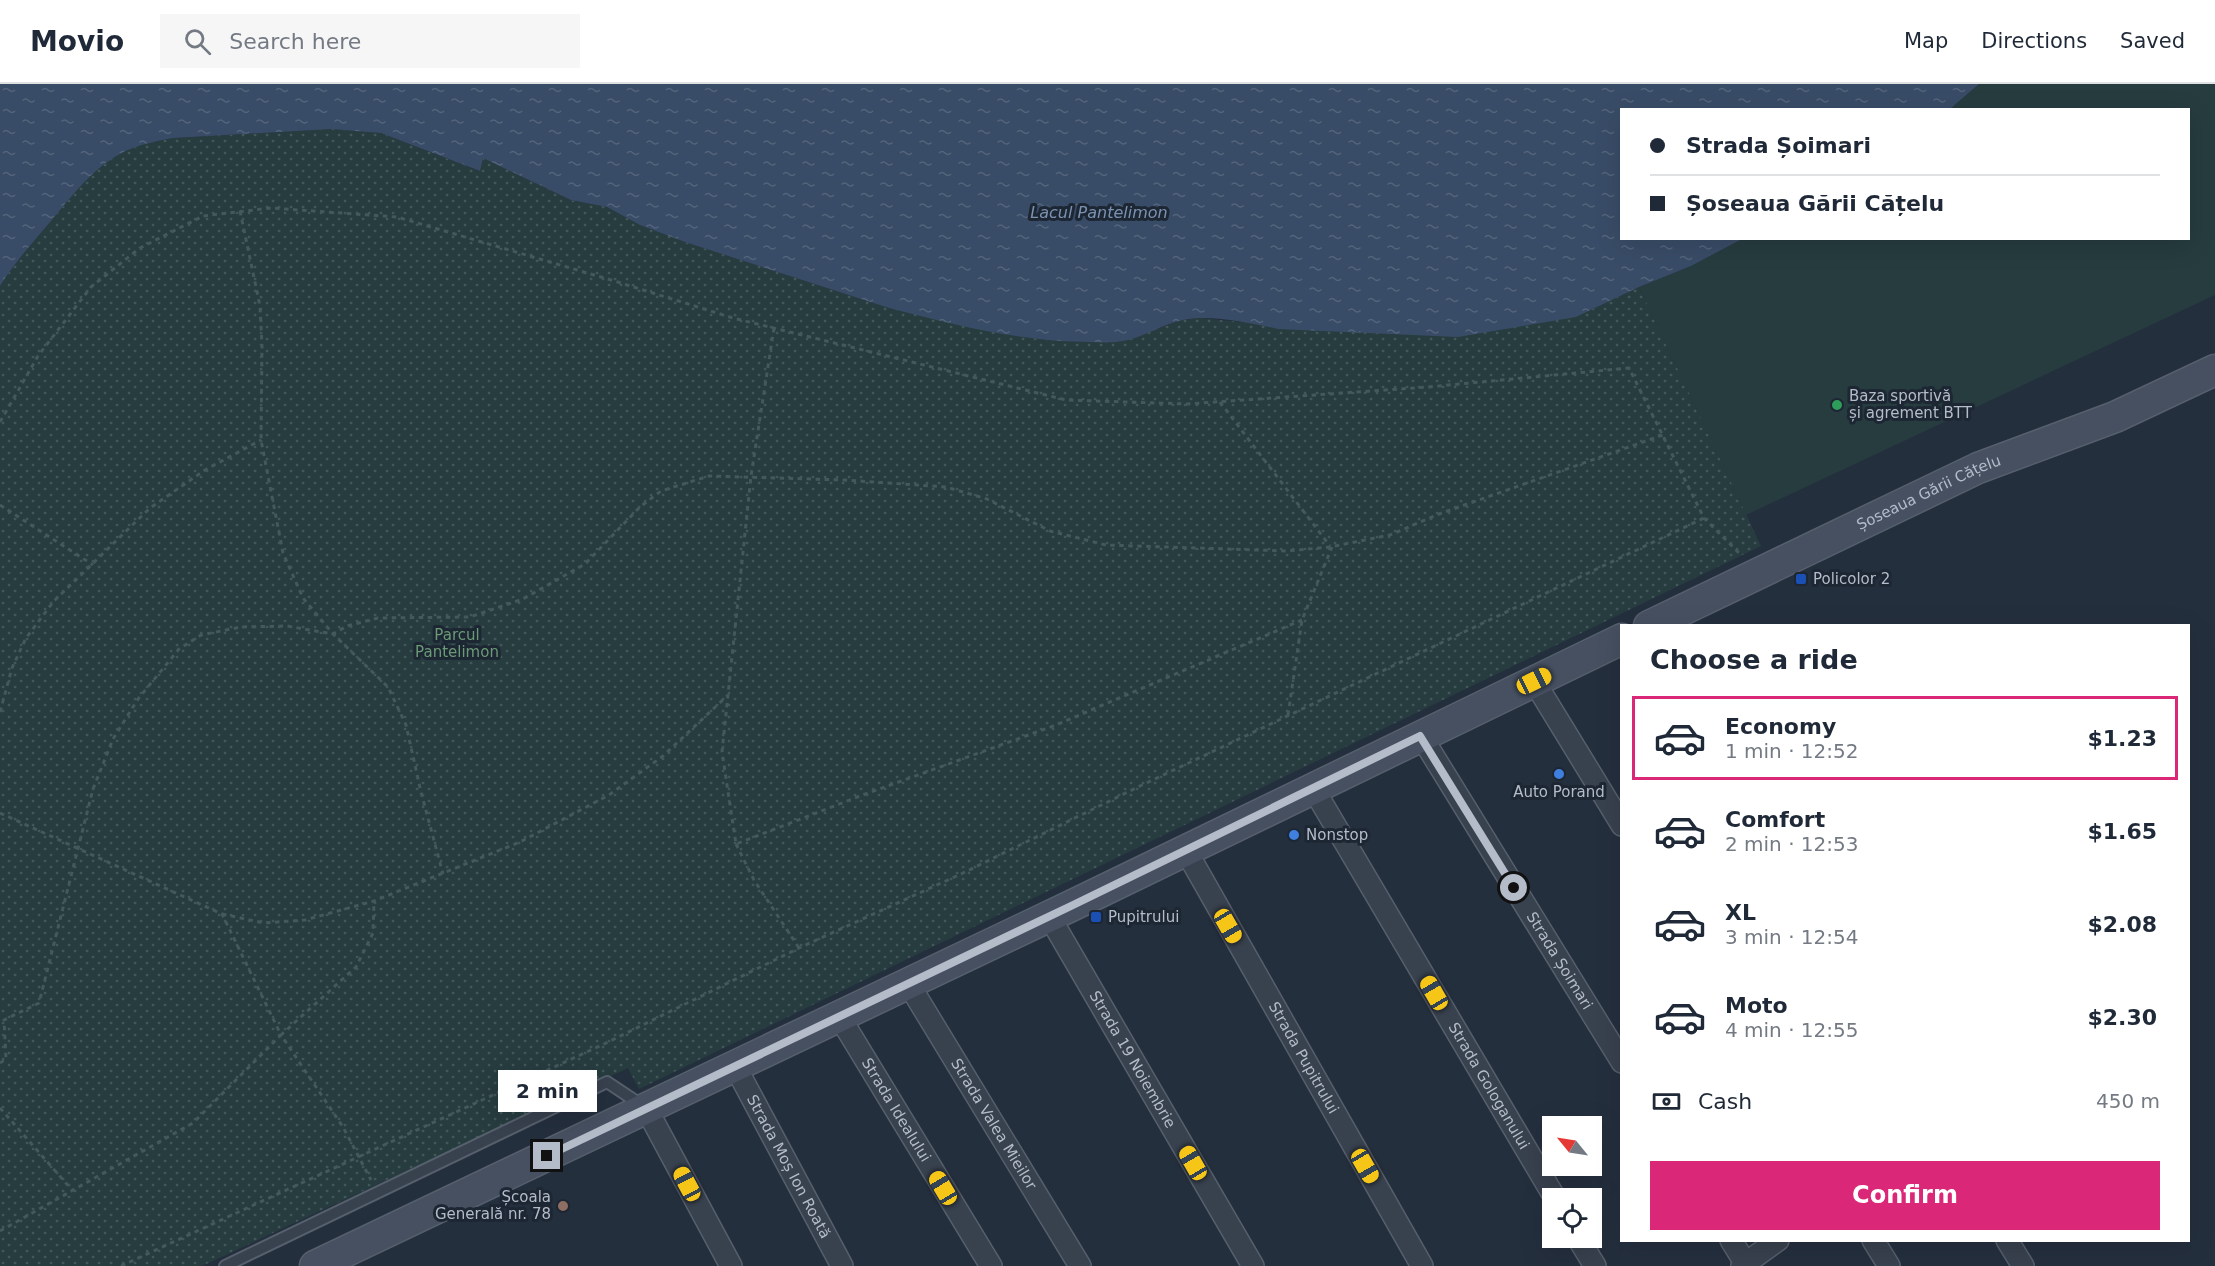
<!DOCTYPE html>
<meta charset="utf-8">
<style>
:root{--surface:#fff;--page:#f6f6f7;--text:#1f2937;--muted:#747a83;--line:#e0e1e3;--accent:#db2777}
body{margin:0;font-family:"DejaVu Sans",sans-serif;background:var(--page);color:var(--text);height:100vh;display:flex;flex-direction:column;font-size:22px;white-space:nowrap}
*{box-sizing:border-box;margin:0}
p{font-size:20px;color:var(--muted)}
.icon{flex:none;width:33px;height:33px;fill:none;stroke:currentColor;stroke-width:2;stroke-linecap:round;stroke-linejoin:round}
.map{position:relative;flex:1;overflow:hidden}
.panel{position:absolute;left:1620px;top:540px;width:570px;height:618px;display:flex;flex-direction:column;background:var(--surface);border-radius:0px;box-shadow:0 6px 24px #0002}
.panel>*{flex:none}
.top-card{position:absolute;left:1620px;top:24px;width:570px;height:132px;border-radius:0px;box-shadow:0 6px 24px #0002;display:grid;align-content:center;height:132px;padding:0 30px;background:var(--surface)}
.needle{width:39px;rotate:300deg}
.tools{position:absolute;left:1542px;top:1032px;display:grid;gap:12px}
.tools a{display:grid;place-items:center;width:60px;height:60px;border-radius:0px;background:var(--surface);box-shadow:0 6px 24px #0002;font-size:30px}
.end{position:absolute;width:27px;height:27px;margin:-14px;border:8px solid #b4bcc9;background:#111;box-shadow:0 0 0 3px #111}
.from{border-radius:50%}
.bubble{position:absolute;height:42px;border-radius:0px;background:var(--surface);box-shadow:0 6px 24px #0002;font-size:20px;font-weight:800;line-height:42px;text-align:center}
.car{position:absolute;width:18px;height:36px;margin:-18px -9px;border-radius:8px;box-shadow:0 0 4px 2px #0007;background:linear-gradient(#f5c518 24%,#345 0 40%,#f5c518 0 76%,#345 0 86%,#f5c518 0)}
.top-card b{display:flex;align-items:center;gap:21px;height:57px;font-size:22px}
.top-card b+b{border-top:2px solid var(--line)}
.top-card i{width:15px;height:15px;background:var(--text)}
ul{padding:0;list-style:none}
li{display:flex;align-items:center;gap:18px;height:84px;margin:0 12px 9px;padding:0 18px;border:3px solid transparent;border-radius:0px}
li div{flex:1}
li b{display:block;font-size:22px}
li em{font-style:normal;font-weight:800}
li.active{border-color:var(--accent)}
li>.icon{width:54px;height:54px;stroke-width:1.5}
h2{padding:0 30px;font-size:27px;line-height:72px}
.pay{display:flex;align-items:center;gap:15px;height:66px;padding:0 30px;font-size:22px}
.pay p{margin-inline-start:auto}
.button{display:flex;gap:12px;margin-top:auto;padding:12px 30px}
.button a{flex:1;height:69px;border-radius:0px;background:var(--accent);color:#fff;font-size:24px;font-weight:800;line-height:69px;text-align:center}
header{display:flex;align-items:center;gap:36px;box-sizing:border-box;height:84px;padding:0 30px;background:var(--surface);border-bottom:2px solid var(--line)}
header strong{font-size:28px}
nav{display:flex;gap:33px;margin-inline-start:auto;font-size:21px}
.search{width:420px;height:54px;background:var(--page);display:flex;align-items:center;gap:15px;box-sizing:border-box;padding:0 21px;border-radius:0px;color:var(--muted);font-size:22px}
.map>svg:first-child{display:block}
.green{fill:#263c3f}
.park{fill:url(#park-dots)}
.water{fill:url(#water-ripples)}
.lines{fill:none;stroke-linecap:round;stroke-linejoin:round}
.lane-casing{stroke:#565f6c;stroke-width:14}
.street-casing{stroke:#565f6c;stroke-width:24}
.secondary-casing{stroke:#565f6c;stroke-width:33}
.path{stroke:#44595c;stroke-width:3;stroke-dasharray:4.5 4.5;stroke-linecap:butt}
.lane{stroke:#38414e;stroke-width:10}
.street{stroke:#38414e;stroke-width:21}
.secondary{stroke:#465061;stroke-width:30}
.route{stroke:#b4bcc9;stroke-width:8}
.leisure-dot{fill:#2e9e5b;stroke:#1d2633;stroke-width:2}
.transit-dot{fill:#1a4fb4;stroke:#1d2633;stroke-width:2}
.shop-dot{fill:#3f7fe0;stroke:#1d2633;stroke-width:2}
.education-dot{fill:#8d6e63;stroke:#1d2633;stroke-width:2}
.labels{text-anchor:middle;stroke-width:6;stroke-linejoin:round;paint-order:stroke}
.poi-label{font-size:15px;fill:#b4bcc9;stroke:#1d2633;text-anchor:start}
.street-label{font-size:15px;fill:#b4bcc9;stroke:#1d2633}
.park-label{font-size:15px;fill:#6b9a76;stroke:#1d2633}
.water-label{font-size:16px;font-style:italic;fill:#7c92b1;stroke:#1d2633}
</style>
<header>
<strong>Movio</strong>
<div class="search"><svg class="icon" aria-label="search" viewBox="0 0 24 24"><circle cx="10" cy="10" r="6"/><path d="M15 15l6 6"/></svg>Search here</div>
<nav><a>Map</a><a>Directions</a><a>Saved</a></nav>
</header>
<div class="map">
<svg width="2215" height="1182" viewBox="0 0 2215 1182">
<defs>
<pattern id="park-dots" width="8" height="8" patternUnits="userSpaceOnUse" patternTransform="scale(1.5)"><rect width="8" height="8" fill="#263c3f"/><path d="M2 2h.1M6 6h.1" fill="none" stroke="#435659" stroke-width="1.8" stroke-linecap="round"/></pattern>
<pattern id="water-ripples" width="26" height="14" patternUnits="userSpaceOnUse" patternTransform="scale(1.5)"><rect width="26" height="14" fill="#394c67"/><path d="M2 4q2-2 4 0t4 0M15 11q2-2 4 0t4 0" fill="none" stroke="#53647b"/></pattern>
</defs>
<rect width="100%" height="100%" fill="#242f3e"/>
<path class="green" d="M1979 0H2215V211L1746 431 1639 203 1691 182 1742 155 2188 154V26L1950 25Z"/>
<path class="park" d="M331 45 381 49 479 87 483 74 571 116 607 123 640 141 685 158 889 224 1032 254 1081 258 1123 257 1182 236 1200 234 1251 239 1278 245 1576 233 1639 203 1761 462 639 1005 628 984 202 1182H0V202C15 178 33 158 51 137 72 112 92 85 120 70 136 61 156 57 173 54Z"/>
<path class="water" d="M0 0H1979L1950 25 1622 26V154L1742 155 1691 182 1639 203 1576 233 1458 253 1278 245C1248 239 1213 230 1183 236 1163 240 1142 254 1123 257 1113 259 1101 258 1091 258 1023 258 954 241 889 224L685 158 640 141 607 123 571 116 483 74 480 87 381 49 331 45 173 54C156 57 136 61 120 70 92 85 72 112 51 137 33 158 15 178 0 202Z"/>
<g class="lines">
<defs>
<path id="lane" d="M225 1182 607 998 643 1022"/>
<g id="street">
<path d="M1534 597 1622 741"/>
<path id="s1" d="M1421 652 1622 978"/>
<path id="s2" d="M1313 704 1555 1114"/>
<path id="s3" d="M1185 765 1422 1182"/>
<path id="s4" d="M1049 832 1253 1182"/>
<path id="s5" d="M908 899 1080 1182"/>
<path id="s6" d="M839 932 991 1182"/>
<path id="s7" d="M735 982 842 1182"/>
<path d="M646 1024 731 1182"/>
<path d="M1578 1154 1595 1182"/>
<path d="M1731 1156 1747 1182"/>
<path d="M1873 1156 1889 1182"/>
<path d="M2007 1156 2023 1182"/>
<path d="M1742 1182 1778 1156"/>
</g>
<g id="secondary">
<path id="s8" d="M1649 542 1978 384 2115 333 2215 286"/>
<path d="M315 1182 1071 822 1622 555"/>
</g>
</defs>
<use href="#lane" class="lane-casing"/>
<use href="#street" class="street-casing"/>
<use href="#secondary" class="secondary-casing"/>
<path class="path" d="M240 127 260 222 262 262 261 356 283 469 303 514 333 550 388 603 406 641 421 708 443 790
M774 244 751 392 722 668 736 760 860 712 1056 641 1302 536
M1220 318 1330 462
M0 338 38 272 91 203 140 164 203 132 271 124 397 133 611 196 733 234 1066 316 1187 320 1428 303 1629 284 1704 434 1742 472
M0 421 93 481
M0 628 12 584 26 554 54 517 150 424 205 386 261 356
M1288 631 1302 536 1332 463
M0 729 222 830 281 951 356 883 373 849 374 817
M736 760 754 796 799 864
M222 830 264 839 305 836 374 817 520 758 609 711 663 672 727 612
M0 979 6 975 4 936 39 919 93 705 113 655 138 615 179 565 201 551 241 543 287 542 333 550 347 542 378 534 470 533 523 515 585 480 640 423 661 407 709 392 845 396 946 403 987 415 1050 447 1106 461 1287 467 1330 463 1390 451 1439 430 1663 351
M0 1024 72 1106
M0 1147 193 1039 281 951 343 1043 371 1096
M121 1182 604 960 799 864 961 790 1138 703 1704 434"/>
<use href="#lane" class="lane"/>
<use href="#street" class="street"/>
<use href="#secondary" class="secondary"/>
</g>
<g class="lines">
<path class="route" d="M547 1072 1071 822 1420 652 1514 804"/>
</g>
<circle class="leisure-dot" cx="1837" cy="321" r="6"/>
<g class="transit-dot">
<rect x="1795" y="489" width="12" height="12" rx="3"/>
<rect x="1090" y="827" width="12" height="12" rx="3"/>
</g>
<g class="shop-dot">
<circle cx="1559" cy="690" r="6"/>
<circle cx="1294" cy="751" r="6"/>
</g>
<circle class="education-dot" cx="563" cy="1122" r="6"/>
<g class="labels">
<g class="poi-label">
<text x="1849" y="317">Baza sportivă<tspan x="1849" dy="17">și agrement BTT</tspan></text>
<text x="1813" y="500">Policolor 2</text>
<text x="1559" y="713" text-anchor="middle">Auto Porand</text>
<text x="1306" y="756">Nonstop</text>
<text x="1108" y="838">Pupitrului</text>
<text x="551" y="1118" text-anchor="end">Școala<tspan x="551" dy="17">Generală nr. 78</tspan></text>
</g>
<g class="street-label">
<text dy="5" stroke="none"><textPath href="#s8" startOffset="310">Șoseaua Gării Cățelu</textPath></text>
<text dy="5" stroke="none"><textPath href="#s1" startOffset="264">Strada Șoimari</textPath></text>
<text dy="5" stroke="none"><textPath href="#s3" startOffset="240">Strada Pupitrului</textPath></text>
<text dy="5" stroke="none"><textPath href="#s4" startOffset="166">Strada 19 Noiembrie</textPath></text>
<text dy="5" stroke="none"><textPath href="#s2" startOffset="346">Strada Gologanului</textPath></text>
<text dy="5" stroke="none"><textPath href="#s6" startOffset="110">Strada Idealului</textPath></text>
<text dy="5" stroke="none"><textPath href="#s5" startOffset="165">Strada Valea Mieilor</textPath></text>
<text dy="5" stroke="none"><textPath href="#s7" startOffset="114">Strada Moș Ion Roată</textPath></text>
</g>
<g class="park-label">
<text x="457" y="556">Parcul<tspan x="457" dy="17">Pantelimon</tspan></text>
</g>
<g class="water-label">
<text x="1099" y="134">Lacul Pantelimon</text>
</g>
</g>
</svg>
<div class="tools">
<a><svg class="needle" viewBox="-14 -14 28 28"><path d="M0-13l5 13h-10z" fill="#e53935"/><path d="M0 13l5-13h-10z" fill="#747a83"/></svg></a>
<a><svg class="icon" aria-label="locate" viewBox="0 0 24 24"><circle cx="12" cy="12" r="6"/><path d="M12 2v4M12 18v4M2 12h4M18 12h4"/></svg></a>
</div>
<i class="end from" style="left:1514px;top:804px"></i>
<i class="end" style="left:547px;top:1072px"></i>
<div class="bubble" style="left:498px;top:986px;width:99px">2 min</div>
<i class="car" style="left:1534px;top:597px;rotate:64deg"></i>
<i class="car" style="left:1228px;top:842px;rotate:150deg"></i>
<i class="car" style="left:1434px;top:909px;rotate:330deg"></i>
<i class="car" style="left:1193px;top:1079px;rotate:330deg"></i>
<i class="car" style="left:1365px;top:1082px;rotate:150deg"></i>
<i class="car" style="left:687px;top:1100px;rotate:332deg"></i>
<i class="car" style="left:943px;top:1104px;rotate:329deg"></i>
<div class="top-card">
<b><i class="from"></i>Strada Șoimari</b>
<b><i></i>Șoseaua Gării Cățelu</b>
</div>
<section class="panel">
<h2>Choose a ride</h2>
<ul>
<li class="active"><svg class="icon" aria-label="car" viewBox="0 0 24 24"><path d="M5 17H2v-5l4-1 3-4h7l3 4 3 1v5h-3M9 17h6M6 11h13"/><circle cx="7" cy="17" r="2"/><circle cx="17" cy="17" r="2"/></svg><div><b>Economy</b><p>1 min · 12:52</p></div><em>$1.23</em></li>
<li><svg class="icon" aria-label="car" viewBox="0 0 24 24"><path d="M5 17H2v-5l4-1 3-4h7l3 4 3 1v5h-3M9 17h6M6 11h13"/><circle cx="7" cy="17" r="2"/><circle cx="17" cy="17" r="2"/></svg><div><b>Comfort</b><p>2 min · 12:53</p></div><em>$1.65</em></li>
<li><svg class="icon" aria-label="car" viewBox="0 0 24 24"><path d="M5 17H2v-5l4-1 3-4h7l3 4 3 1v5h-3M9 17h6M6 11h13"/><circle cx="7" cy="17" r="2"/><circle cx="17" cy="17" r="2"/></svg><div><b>XL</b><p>3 min · 12:54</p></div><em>$2.08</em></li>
<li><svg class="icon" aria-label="car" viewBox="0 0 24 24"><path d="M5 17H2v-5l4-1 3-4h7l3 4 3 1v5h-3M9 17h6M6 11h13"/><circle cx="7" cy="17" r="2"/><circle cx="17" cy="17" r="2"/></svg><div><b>Moto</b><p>4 min · 12:55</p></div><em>$2.30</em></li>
</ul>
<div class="pay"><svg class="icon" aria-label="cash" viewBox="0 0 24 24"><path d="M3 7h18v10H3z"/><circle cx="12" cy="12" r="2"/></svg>Cash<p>450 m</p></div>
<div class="button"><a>Confirm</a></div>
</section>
</div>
